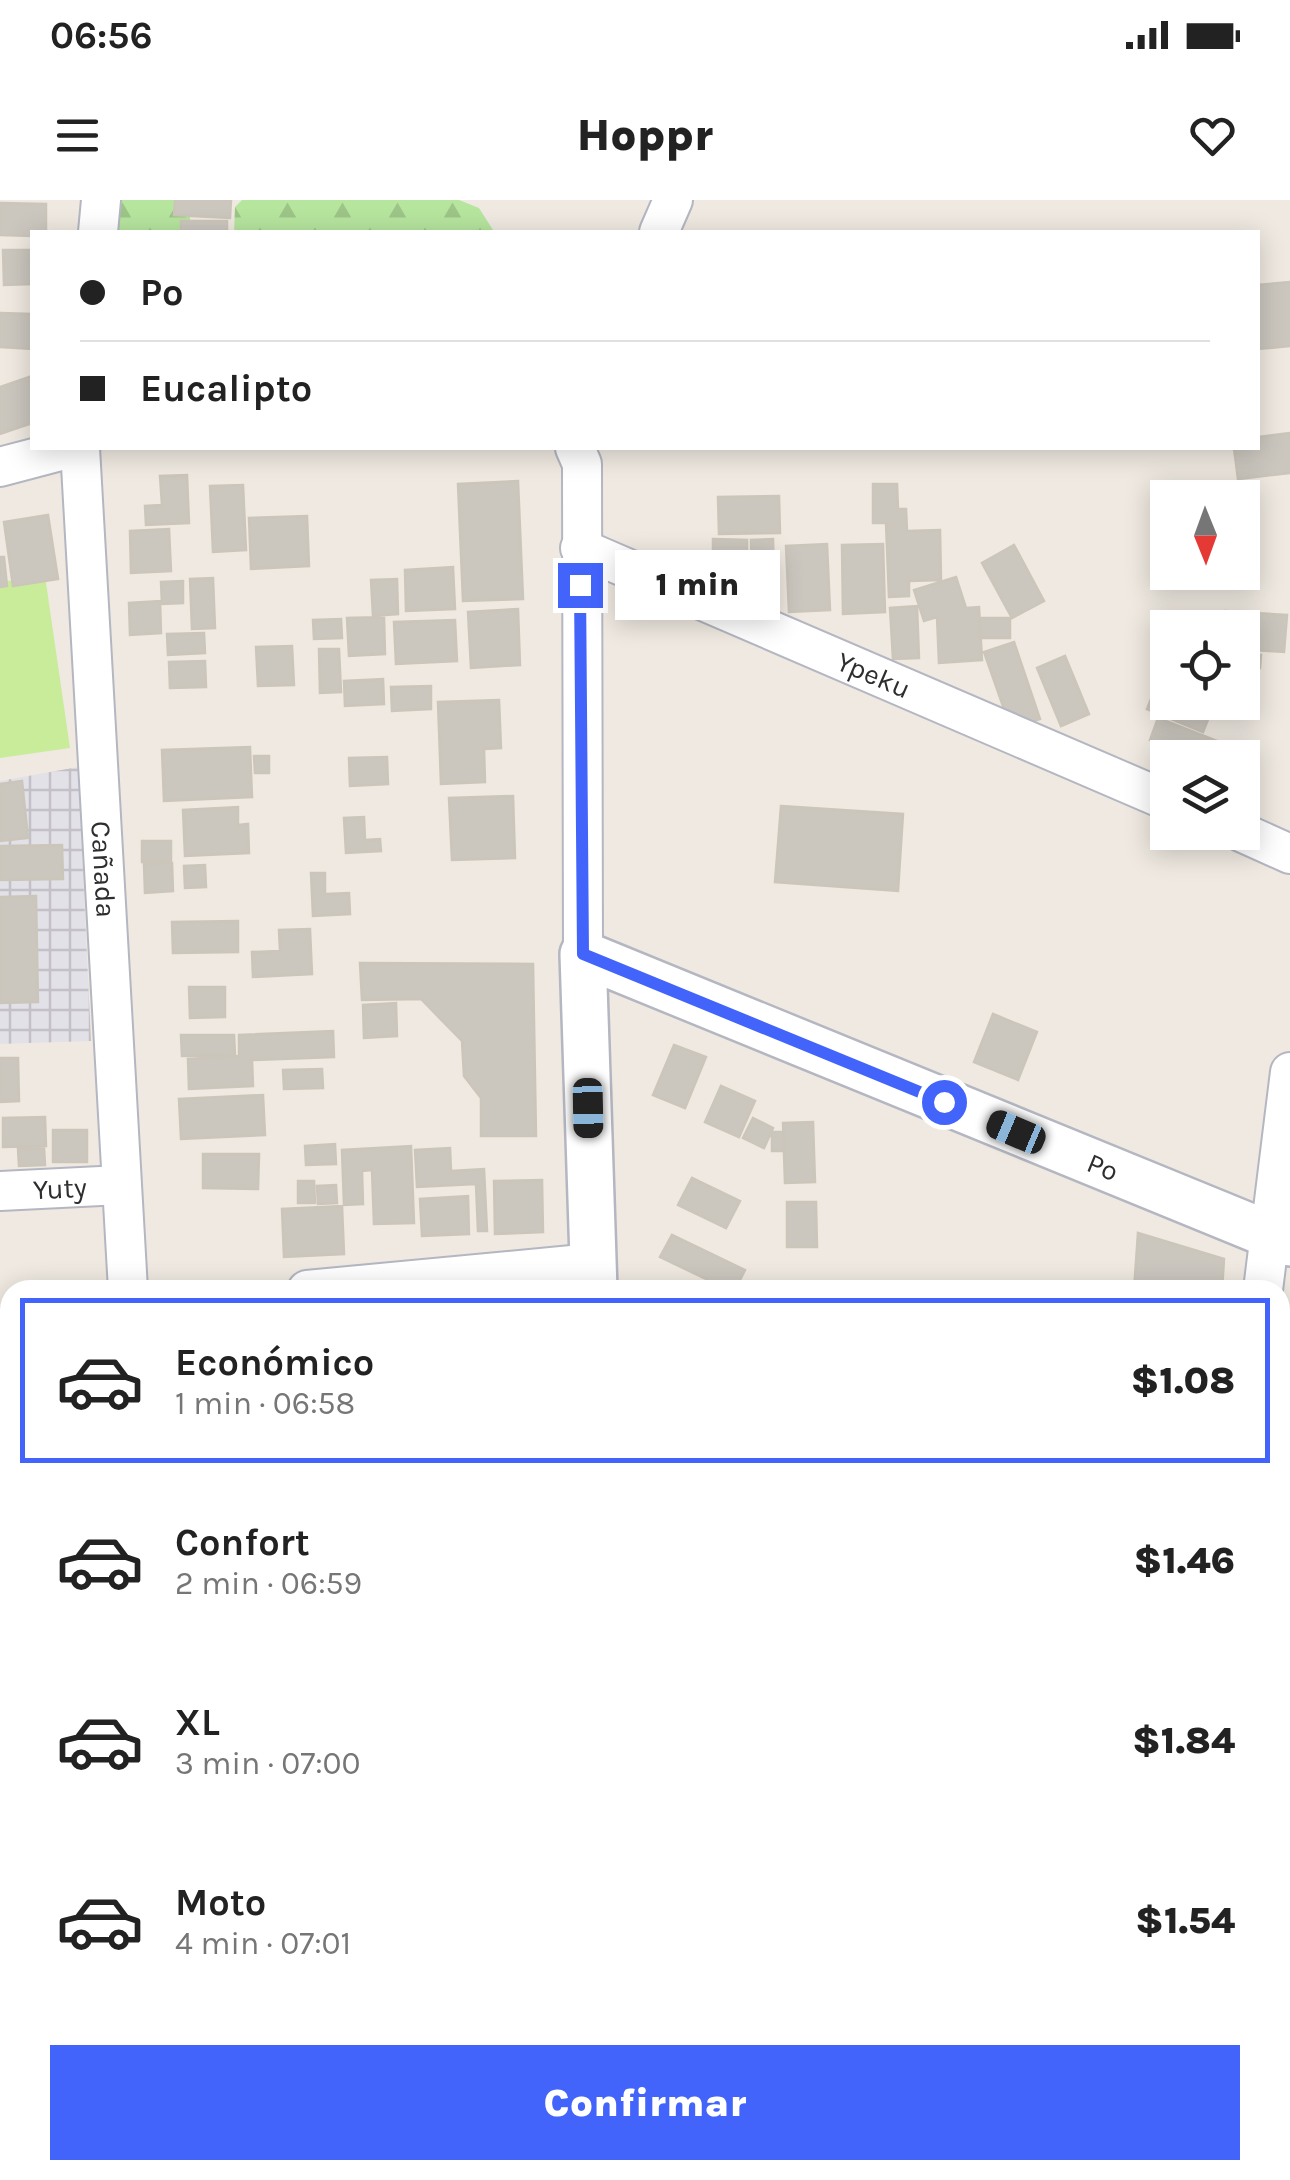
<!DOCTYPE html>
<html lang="es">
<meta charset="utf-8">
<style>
:root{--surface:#fff;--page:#f6f6f6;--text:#222;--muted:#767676;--line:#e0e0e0;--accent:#4264fb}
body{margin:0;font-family:Karla,sans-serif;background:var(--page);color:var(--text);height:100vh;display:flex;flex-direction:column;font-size:38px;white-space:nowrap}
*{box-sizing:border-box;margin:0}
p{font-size:32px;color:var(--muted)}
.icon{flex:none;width:55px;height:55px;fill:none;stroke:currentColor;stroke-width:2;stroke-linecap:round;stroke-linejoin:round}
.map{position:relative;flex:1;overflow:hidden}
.sheet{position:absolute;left:0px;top:1080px;width:1290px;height:900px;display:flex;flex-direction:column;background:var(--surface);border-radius:30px 30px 0 0;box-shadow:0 5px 25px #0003}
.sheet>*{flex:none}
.top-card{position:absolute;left:30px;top:30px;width:1230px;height:220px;border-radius:0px;box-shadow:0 5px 25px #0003;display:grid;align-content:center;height:220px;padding:0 50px;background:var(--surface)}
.needle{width:65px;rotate:179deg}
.controls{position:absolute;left:1150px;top:280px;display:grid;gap:20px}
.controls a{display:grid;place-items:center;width:110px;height:110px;border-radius:0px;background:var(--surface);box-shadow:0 5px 25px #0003;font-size:50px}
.end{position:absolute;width:45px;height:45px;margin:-22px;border:12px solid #4264fb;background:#fff;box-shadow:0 0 0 5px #fff}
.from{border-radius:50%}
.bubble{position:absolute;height:70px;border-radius:0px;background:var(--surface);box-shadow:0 5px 25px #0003;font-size:32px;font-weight:800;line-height:70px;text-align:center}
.car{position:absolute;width:30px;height:60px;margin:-30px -15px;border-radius:12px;box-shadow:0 0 8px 2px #0007;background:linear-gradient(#222 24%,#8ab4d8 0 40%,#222 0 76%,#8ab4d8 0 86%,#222 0)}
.top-card b{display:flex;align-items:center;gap:35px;height:95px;font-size:38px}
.top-card b+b{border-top:2px solid var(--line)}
.top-card i{width:25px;height:25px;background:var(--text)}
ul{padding:18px 0 0;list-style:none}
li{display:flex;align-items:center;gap:30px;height:165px;margin:0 20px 15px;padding:0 30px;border:5px solid transparent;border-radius:0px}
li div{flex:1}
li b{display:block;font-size:38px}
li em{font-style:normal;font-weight:800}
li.active{border-color:var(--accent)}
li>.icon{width:90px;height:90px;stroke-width:1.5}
.cta{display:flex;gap:20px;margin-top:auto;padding:20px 50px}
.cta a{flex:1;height:115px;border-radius:0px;background:var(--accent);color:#fff;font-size:40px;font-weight:800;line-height:115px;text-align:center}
.status{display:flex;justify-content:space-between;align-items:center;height:70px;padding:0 50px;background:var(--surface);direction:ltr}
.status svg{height:28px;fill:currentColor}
header{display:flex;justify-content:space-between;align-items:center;height:130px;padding:0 50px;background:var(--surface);font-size:45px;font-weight:800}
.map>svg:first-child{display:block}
.industrial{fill:url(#industrial-grid)}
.forest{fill:url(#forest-firs)}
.pitch{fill:#c9ec9a}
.building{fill:#cbc7bf;stroke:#cbc5ba;stroke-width:2.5}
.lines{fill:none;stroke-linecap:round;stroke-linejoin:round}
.minor-casing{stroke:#b4b7c1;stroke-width:42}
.tertiary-casing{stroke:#b4b7c1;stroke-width:50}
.minor{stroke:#fff;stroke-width:38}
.tertiary{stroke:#fff;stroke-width:45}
.route{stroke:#4264fb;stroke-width:12}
.labels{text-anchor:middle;stroke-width:8;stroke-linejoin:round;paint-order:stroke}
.street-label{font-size:28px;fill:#2e2e2e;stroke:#fff}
</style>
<div class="status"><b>06:56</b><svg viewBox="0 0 49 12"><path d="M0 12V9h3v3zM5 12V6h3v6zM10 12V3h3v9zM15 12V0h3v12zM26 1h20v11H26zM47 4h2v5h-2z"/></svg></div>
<header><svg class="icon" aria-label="menu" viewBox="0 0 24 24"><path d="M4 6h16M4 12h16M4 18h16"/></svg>Hoppr<svg class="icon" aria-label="heart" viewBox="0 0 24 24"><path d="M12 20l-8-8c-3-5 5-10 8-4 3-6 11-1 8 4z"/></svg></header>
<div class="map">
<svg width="1290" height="1980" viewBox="0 0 1290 1980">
<defs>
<pattern id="industrial-grid" width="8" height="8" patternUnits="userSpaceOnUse" patternTransform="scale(2.5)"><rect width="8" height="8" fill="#e3e1e8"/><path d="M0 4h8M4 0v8" fill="none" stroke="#c3c1c7"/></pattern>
<pattern id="forest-firs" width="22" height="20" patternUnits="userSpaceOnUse" patternTransform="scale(2.5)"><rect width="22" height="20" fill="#b6e59e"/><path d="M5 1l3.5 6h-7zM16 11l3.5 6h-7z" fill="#9dc588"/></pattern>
</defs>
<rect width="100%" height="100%" fill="#efe9e1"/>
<path class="industrial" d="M78 567 91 841 0 844V581Z"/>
<path class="forest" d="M110 0H190V32H100Z
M242 0H459L479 8 493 30 234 32 235 7Z"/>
<path class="pitch" d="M45 376 70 548 0 558V382Z"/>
<path class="building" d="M175 0H231L230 18 174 15Z
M0 3 46 4V32H32V36L0 35Z
M181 21H227V32H181Z
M3 50H32V84L4 85Z
M1290 82V146L1258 149V85Z
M0 113 32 114V149L0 147Z
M32 176V223L0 234V187Z
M1290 233V273L1238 279 1234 248H1258V237Z
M187 275 189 323 146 325 145 306 162 305 160 276Z
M518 281 523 399 463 401 458 284Z
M873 284H897L898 309H906L907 331 940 330 941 380 909 381V396L889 397 886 323H873Z
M243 285 246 350 213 352 210 286Z
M779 296 780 333 719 334 718 297Z
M48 315 58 379 13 386 4 322Z
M307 316 309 366 251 369 249 318Z
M169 329 171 371 131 373 130 331Z
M713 339 747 340V371H713Z
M773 339 774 381H752L751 340Z
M827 344 830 410 789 412 786 346Z
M883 344 885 412 843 414 842 345Z
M1014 345 1044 401 1012 418 982 363Z
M0 357H4L7 386 0 387Z
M453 367 455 409 406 411 405 370Z
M956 377 966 408 979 407 982 460 939 463 937 417 924 421 914 390Z
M213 378 215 428 192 429 190 379Z
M397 379 398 414 373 416 371 380Z
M183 381V403L162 404 161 382Z
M160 401 161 433 130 435 129 403Z
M917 406 919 458 893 459 890 408Z
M518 409 520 465 471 468 468 412Z
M1225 411 1287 415 1284 452 1242 449V428H1223Z
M384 417 385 454 349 456 347 418Z
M980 418H1010V438H980Z
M341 419 342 438 314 439 313 420Z
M455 420 457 461 396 464 394 422Z
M204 433 205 453 168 455 167 434Z
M1014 442 1040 519 1011 529 984 452Z
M292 446 294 485 258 486 256 447Z
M319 449H339L341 492 320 493Z
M1242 454 1261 455 1260 468 1242 467Z
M1065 456 1089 514 1061 526 1037 468Z
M205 461 206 487 170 488 169 462Z
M1242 471H1253L1251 507 1183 504 1242 502Z
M383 479 384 504 345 506 344 481Z
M431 486V509L392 511 391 487Z
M1153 494 1209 517 1203 532 1147 509Z
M499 500 501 548 484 549 485 582 441 584 438 502Z
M1158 518 1240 550 1237 558H1193L1150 540Z
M250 547 252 597 164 601 162 550Z
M254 556H269V573H255Z
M387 557 388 584 350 586 349 558Z
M22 581 28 638 0 641V584Z
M513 596 515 658 452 660 449 598Z
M781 606 903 614 898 691 775 682Z
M238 607V625L248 624 249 653 185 656 183 610Z
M364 617 365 640 380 639 381 651 346 653 344 618Z
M142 641H171V661L142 662Z
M62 645 63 679 0 680V646Z
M172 663 173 691 145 693 144 664Z
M205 665 206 687 185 688 184 666Z
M311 673H325V694L349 693 350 714 313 716Z
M36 696 38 802 0 803V697Z
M238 721V752L173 753 172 722Z
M310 729 312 774 253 777 252 752 280 751 279 730Z
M360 763 533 764 536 936H481V898L464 876 462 841 421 799 362 800Z
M189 787H225V817L190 818Z
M396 803 397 836 364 838 363 805Z
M993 814 1037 832 1018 880 974 862Z
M333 831 334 857 252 860 253 886 189 889 188 859 239 856V835Z
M181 835H234L235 855 182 856Z
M674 845 706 857 685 908 653 895Z
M0 858H18L19 901 0 902Z
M322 869 323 888 284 889 283 870Z
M721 886 755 901 739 937 705 922Z
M263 895 265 935 181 939 179 899Z
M45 917 46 946 3 947V918Z
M753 918 773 928 764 948 743 938Z
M813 922 815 982 785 983 783 923Z
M53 930H87V962H53Z
M772 932H784V951H772Z
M335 944 336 964 306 965 305 946Z
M411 946 414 1023 374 1024 372 970 362 971 363 1004 344 1005 342 950Z
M44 948 45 965 19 966 18 949Z
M450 948 451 971 484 969 487 1031H478L476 984 417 987 415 950Z
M203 954H259L258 989 203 988Z
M692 978 740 1001 726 1028 678 1005Z
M542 980 543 1032 495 1034 494 981Z
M298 981H314L315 1003H298Z
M336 985 337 1003 318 1004 317 986Z
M468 996 469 1034 422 1036 420 999Z
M787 1002H816L817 1047H787Z
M342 1006 344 1054 284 1057 282 1009Z
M1138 1033 1224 1059 1222 1090H1134Z
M672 1035 745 1070 735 1090H729L660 1057Z
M0 1143H10V1189H0Z
M0 1300H10V1336L0 1337Z
M0 1667H10V1705H0Z
M1280 1679 1290 1680V1707H1280Z
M1280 1751 1290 1755V1797L1280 1794Z
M1280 1804 1290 1808V1846L1280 1842Z
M1280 1868 1290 1871V1896L1280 1893Z
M1280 1897 1290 1899V1922L1280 1919Z
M1283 1924 1290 1926V1974L1275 1970H1280Z
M20 1970H108L109 1980H21Z
M244 1970H317L318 1980H244Z
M325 1970H356L357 1980H325Z
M361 1970H406L407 1976 361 1977Z
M427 1970H474V1980H427Z
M903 1970H1050L1051 1980H903Z
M1172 1976V1980H1078Z"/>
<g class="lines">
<defs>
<g id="minor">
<path d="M98 32 101 0"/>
<path d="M659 32 673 0"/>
<path id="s1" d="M80 248 128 1090"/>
<path d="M575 248 582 264 583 754"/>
<path d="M0 267 72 248"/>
<path id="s2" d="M580 348 1168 601"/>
<path d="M1241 632 1290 654"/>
<path id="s3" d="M0 991 121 985"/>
<path d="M307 1090 593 1063"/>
<path d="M1263 1090 1290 872"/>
<path d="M169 1970V1980"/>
<path d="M1212 1980 1213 1970"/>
</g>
<g id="tertiary">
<path id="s4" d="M594 1090 583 754 1290 1043"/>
<path d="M615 1970V1980"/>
</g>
</defs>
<use href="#minor" class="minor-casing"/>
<use href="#tertiary" class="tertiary-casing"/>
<use href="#minor" class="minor"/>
<use href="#tertiary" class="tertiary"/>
</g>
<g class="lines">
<path class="route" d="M580 385 583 754 944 902"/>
</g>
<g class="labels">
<g class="street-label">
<text dy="10" stroke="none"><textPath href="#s2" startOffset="320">Ypeku</textPath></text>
<text dy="10" stroke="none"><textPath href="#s1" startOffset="422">Cañada</textPath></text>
<text dy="10" stroke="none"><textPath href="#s4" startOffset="898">Po</textPath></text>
<text dy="10" stroke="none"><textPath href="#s3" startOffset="60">Yuty</textPath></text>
</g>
</g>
</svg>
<div class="controls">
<a><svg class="needle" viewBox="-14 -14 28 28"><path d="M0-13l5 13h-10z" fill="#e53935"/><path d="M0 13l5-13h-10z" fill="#767676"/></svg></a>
<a><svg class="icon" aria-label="locate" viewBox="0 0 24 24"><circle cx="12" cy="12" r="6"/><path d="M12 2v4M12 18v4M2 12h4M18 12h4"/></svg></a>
<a><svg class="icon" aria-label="layers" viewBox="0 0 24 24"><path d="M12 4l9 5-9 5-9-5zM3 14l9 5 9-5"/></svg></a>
</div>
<i class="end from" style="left:944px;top:902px"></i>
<i class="end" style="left:580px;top:385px"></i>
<div class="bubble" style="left:615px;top:350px;width:165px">1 min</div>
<i class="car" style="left:588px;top:908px;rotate:179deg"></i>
<i class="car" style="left:1016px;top:932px;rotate:293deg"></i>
<div class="top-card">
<b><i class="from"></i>Po</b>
<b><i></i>Eucalipto</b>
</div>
<section class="sheet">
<ul>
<li class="active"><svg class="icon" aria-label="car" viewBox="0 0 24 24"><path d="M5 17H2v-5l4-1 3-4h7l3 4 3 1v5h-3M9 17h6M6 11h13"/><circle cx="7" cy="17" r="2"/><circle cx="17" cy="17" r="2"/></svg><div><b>Económico</b><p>1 min · 06:58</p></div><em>$1.08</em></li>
<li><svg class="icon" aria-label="car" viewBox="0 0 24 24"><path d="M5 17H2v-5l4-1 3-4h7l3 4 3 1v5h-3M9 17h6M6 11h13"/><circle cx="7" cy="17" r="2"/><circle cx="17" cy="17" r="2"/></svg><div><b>Confort</b><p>2 min · 06:59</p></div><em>$1.46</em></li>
<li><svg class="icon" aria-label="car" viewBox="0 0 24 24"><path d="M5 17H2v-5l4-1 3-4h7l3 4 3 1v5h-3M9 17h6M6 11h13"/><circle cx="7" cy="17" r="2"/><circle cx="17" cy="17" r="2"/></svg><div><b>XL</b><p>3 min · 07:00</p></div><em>$1.84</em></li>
<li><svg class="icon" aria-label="car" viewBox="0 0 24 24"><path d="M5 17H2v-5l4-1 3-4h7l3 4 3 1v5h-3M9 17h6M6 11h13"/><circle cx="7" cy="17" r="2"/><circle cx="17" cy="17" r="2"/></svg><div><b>Moto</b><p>4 min · 07:01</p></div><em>$1.54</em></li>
</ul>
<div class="cta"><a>Confirmar</a></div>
</section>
</div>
